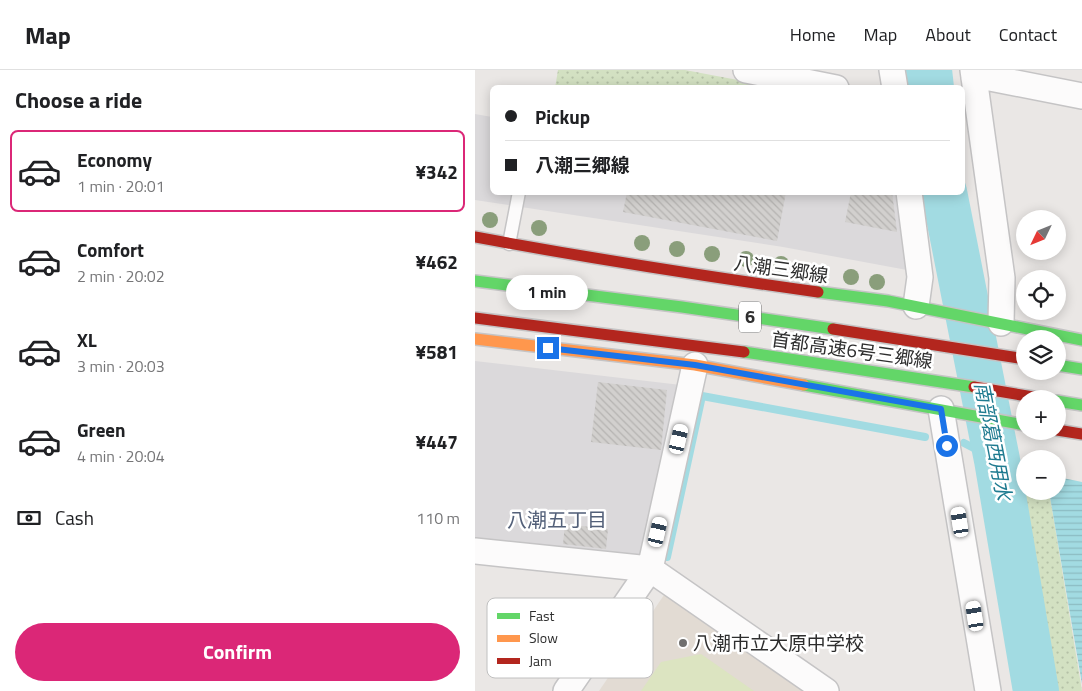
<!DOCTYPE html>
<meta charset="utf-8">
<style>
:root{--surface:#fff;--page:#f6f6f6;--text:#202124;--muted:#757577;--line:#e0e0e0;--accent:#db2777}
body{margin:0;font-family:"Titillium Web","Noto Sans JP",sans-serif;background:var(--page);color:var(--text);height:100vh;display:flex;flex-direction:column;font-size:19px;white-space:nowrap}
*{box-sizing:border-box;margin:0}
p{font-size:16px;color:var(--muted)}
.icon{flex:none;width:28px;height:28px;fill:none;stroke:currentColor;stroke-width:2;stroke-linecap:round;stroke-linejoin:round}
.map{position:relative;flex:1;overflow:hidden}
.sheet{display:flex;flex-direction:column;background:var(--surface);width:475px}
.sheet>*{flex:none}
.hud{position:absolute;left:15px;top:15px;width:475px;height:110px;border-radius:8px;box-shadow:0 2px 12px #0003;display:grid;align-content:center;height:110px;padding:0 15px;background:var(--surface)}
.needle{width:32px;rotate:227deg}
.fabs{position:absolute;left:541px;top:140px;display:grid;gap:10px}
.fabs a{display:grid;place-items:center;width:50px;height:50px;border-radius:50%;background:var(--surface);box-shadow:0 2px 12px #0003;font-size:25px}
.end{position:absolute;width:22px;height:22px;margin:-11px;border:6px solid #1a73e8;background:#fff;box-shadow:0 0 0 2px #fff}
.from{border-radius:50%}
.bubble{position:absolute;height:35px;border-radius:18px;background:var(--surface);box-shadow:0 2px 12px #0003;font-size:16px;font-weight:700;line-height:35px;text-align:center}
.car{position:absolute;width:15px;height:30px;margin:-15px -8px;border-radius:6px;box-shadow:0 0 4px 1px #0007;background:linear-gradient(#fff 24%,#345 0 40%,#fff 0 76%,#345 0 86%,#fff 0)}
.hud b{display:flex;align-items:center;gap:18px;height:48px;font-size:19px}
.hud b+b{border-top:1px solid var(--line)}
.hud i{width:12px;height:12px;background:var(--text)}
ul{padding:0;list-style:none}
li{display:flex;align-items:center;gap:15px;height:82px;margin:0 10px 8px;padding:0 5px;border:2px solid transparent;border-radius:8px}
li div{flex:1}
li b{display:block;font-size:19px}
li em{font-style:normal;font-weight:700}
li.on{border-color:var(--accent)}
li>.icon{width:45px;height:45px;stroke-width:1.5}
h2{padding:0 15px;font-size:22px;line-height:60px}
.pay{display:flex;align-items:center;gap:12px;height:55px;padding:0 15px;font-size:19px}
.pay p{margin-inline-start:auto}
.primary-button{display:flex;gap:10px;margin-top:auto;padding:10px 15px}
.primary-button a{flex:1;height:58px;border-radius:30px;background:var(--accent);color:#fff;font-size:20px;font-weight:700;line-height:58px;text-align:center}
header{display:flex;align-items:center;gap:30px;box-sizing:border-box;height:70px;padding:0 25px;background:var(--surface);border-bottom:1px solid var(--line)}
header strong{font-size:24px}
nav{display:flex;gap:28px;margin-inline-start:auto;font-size:18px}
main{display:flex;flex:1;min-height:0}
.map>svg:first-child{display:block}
.industrial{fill:#dbd9db}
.education{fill:#e2dbd3}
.grass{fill:url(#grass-dots)}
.pitch{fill:#dce4c1}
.water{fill:url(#water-rules)}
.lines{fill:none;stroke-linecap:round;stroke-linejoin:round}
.stream{stroke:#a2dbe2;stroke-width:8}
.river{stroke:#a2dbe2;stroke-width:46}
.building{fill:url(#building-back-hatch)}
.lane-casing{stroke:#c5c4c5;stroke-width:15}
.street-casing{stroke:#c5c4c5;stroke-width:28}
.fast-casing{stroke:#c5c4c5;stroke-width:14}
.slow-casing{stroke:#c5c4c5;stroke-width:14}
.jam-casing{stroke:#c5c4c5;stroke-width:14}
.lane{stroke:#fcfbfb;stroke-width:12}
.street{stroke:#fcfbfb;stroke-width:25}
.fast{stroke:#63d668;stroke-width:11}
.slow{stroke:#ff974d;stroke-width:11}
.jam{stroke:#b3261e;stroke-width:11}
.tree{fill:#8a9e7b}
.route{stroke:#1a73e8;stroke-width:6}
.poi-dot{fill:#706f6e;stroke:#fff;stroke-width:2}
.labels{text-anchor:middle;stroke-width:5;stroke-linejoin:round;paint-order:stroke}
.shield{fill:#fff;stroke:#6d6d6d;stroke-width:1}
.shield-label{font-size:18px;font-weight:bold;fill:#2e2e2e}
.street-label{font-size:19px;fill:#2e2e2e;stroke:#fff}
.poi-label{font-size:19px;fill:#2e2e2e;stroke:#fff;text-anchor:start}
.water-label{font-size:20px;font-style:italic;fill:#1f7b90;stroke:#fff}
.neighbourhood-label{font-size:20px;fill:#536079;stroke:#fff}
.key{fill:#fff;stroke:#c0c0c0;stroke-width:1}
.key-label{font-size:14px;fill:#2e2e2e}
</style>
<header>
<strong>Map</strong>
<nav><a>Home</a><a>Map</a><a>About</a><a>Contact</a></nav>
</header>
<main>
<section class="sheet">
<h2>Choose a ride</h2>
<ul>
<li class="on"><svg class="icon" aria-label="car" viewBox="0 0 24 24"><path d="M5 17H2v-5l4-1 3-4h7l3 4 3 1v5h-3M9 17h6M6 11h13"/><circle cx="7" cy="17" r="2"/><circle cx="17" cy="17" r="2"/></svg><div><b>Economy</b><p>1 min · 20:01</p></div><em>¥342</em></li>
<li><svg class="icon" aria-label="car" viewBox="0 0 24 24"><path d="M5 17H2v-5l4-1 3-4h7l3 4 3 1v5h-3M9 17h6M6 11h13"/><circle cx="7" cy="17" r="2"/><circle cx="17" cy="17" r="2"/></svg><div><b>Comfort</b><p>2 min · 20:02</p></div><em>¥462</em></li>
<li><svg class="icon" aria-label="car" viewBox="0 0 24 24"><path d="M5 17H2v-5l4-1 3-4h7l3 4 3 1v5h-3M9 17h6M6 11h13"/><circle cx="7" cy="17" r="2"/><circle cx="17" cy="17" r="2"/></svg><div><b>XL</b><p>3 min · 20:03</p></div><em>¥581</em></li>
<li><svg class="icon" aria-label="car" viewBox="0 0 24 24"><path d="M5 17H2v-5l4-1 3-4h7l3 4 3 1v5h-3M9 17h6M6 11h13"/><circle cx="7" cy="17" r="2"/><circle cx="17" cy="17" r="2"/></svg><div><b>Green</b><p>4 min · 20:04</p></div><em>¥447</em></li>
</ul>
<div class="pay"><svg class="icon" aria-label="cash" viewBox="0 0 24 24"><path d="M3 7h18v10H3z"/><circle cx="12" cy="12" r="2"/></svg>Cash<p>110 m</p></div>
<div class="primary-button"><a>Confirm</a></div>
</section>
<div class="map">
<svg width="607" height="621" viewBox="0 0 607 621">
<defs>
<pattern id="grass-dots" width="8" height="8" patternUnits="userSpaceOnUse" patternTransform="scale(1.25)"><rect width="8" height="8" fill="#d3e1c2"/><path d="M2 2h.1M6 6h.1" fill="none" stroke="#b5c1a7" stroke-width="1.8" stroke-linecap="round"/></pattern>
<pattern id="water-rules" width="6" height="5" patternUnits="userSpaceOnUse" patternTransform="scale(1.25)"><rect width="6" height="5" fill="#a2dbe2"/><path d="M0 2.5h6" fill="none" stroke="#8cbcc2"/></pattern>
<pattern id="building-back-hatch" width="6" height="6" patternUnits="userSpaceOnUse" patternTransform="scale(1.25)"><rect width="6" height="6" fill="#d2d0ce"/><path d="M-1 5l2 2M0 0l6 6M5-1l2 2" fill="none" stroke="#b5b3b1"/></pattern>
</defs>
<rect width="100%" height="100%" fill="#eae7e5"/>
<path class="industrial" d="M0 44 17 47 18 122 420 123 432 200 308 177 0 130Z
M0 291 206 315 169 486 0 468Z"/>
<path class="education" d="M189 525 330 621H124Z"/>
<path class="grass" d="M83 0H210L299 17 80 18Z
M535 396 550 399V421H574L607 621H574Z"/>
<path class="pitch" d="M226 584 279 621H166L186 592Z"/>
<path class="water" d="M583 407 607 412V614L574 421H582Z"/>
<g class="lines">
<path class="stream" d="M489 373 522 390
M192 487 227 326 450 367"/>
<path class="river" d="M454 0 456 18
M469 122 522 390 561 621"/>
</g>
<path class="building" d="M152 122H311L302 171 148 142Z
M376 122H417L422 162 370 152Z
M123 312 192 320 186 380 116 372Z
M90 454 133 459 131 479 88 474Z"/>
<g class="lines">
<defs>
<path id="lane" d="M34 174 44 122"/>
<path id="street" d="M271 0 361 18
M417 0 420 18
M498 0 527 208 526 253
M499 8 510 7 607 26
M434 122 445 207 441 236
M466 339 513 621
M0 481 175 499 351 621
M91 621 175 499 220 295"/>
<path id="fast" d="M0 211 207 237 358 259
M343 222 413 231 607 270
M269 282 499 317
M582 295 607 299
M329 315 550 355
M582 331 607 335"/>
<path id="slow" d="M0 269 220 295 329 315"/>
<path id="jam" d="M0 167C114 188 228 206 343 222
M0 248 269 282
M358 259 550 289
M499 317 570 329
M582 360 607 364"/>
</defs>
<use href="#lane" class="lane-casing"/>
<use href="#street" class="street-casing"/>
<use href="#fast" class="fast-casing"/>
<use href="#slow" class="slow-casing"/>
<use href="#jam" class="jam-casing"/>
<use href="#lane" class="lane"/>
<use href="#street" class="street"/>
<use href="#fast" class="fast"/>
<use href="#slow" class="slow"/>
<use href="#jam" class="jam"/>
</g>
<g class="tree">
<circle cx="15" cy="150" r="8"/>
<circle cx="64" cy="158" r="8"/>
<circle cx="167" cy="173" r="8"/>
<circle cx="202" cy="179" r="8"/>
<circle cx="237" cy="184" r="8"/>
<circle cx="271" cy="189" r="8"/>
<circle cx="306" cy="194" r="8"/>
<circle cx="376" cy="207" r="8"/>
<circle cx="402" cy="212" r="8"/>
</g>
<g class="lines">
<path class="route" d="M73 278 220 295 466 339 472 376"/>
</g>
<circle class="poi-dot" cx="208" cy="573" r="5"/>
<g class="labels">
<rect class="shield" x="264" y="231.5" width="22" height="31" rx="4"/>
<g class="shield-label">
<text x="275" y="253">6</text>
</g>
<g class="street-label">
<text transform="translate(306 199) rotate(8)" y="7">八潮三郷線</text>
<text transform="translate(377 280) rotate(8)" y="7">首都高速6号三郷線</text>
</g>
<g class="poi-label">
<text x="218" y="580">八潮市立大原中学校</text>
</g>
<g class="water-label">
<text transform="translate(518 371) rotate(79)" y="7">南部葛西用水</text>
</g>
<g class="neighbourhood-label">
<text x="82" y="457">八潮五丁目</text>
</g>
</g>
<rect x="12" y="528" width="166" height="80" rx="8" class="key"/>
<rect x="22" y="543" width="23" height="6" fill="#63d668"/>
<rect x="22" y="565" width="23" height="7" fill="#ff974d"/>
<rect x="22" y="588" width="23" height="6" fill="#b3261e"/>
<g class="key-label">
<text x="54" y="551">Fast</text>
<text x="54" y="573">Slow</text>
<text x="54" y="596">Jam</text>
</g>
</svg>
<div class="fabs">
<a><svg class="needle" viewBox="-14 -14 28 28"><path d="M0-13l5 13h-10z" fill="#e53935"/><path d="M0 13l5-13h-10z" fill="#757577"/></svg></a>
<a><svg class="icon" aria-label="locate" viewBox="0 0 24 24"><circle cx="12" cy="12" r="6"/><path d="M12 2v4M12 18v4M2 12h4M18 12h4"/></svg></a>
<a><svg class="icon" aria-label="layers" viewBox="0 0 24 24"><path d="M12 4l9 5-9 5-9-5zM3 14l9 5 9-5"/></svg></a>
<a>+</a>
<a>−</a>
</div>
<i class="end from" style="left:472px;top:376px"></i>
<i class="end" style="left:73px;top:278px"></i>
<div class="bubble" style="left:31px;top:205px;width:82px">1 min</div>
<i class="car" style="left:204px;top:369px;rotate:13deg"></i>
<i class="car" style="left:485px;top:452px;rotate:351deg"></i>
<i class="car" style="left:183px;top:462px;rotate:13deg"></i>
<i class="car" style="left:500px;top:546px;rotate:351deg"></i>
<div class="hud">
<b><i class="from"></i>Pickup</b>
<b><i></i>八潮三郷線</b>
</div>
</div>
</main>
